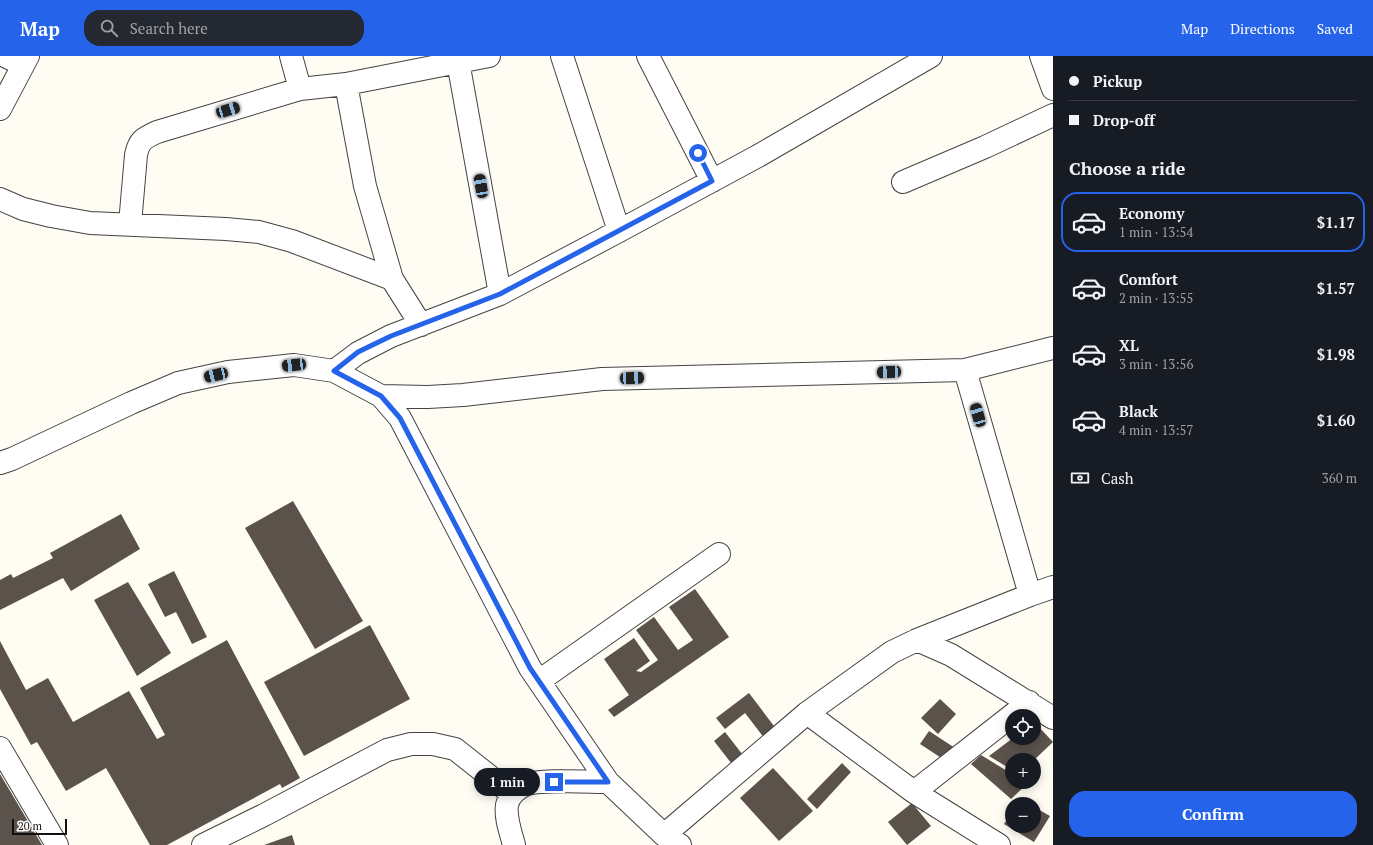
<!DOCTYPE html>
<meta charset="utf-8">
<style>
:root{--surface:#171b24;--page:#242831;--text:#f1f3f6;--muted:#9ea1a6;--line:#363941;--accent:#2563eb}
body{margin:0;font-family:"PT Serif",serif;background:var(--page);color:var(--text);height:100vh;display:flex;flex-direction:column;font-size:15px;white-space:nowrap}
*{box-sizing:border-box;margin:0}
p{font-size:13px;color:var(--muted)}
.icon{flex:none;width:22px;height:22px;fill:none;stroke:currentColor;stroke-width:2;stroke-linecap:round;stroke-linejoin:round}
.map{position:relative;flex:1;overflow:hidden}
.sheet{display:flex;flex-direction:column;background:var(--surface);width:320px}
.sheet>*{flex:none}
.guide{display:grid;align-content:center;height:88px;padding:0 16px;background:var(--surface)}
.buttons{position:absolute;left:1005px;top:653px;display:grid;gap:8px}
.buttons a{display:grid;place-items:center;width:36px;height:36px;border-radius:50%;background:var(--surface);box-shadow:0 2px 10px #0003;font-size:20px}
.scale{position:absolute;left:12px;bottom:10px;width:55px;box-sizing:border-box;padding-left:4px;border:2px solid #101010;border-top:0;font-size:11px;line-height:14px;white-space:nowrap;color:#101010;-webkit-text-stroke:3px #fff;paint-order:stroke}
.end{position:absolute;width:18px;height:18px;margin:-9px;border:5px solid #2563eb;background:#fff;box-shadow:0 0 0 2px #fff}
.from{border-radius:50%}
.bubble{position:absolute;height:28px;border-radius:14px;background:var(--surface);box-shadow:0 2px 10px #0003;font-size:13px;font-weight:800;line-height:28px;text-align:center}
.car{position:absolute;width:12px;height:24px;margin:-12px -6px;border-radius:5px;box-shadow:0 0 3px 1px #0007;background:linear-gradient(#222 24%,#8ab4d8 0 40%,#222 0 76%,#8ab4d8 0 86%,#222 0)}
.guide b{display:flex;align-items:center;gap:14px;height:38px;font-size:15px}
.guide b+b{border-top:1px solid var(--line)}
.guide i{width:10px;height:10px;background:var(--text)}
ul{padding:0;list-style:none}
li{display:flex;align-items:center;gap:12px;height:60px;margin:0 8px 6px;padding:0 8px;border:2px solid transparent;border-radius:16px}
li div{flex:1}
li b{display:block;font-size:15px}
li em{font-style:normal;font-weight:800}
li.on{border-color:var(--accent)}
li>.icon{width:36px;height:36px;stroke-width:1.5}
h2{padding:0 16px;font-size:18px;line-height:48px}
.pay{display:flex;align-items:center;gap:10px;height:44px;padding:0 16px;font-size:15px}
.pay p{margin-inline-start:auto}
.primary-button{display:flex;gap:8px;margin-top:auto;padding:8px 16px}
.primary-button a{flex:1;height:46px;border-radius:16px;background:var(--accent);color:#fff;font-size:16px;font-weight:800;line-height:46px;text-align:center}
header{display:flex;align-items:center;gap:24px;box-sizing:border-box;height:56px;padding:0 20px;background:var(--accent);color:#fff}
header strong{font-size:19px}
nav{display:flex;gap:22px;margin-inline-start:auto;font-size:14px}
.search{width:280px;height:36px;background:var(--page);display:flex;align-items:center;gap:10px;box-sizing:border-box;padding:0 14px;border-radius:16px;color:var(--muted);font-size:15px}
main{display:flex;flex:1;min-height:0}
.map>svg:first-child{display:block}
.building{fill:#5a524b}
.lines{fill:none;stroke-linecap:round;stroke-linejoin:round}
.minor-casing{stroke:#434343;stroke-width:24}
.minor{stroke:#fff;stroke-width:22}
.route{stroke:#2563eb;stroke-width:5}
</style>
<header>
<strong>Map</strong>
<div class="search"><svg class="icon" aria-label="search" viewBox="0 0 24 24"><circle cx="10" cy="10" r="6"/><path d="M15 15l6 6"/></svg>Search here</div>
<nav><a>Map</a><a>Directions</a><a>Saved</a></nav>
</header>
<main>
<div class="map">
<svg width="1053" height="789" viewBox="0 0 1053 789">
<rect width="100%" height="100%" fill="#fffdf3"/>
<path class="building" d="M293 445 363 565 315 593 245 472Z
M121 458 140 493 71 535 63 522 0 554V524L11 518 13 522 53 502 50 497Z
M174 515 207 581 192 588 176 556 165 561 148 528Z
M128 526 171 597 137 620 94 544Z
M695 533 729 581 614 661 608 654 629 639 604 603 634 582 650 605 636 615 641 616 658 604 636 574 654 561 678 594 693 584 669 551Z
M370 569 410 643 304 700 264 626Z
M227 584 300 722 282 732 280 728 167 789H150L106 712 66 735 37 686 31 689 0 633V585L26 634 48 622 73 666 129 635 157 683 165 679 140 632Z
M749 637 777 674 765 683 745 657 725 673 716 662Z
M940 643 956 658 938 678 921 662Z
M1034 666 1053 686 1034 704H1012V714L989 700 1013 682H1034Z
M929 675 955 692 946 705 920 688Z
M725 676 746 703 735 712 714 685Z
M981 699 1012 718V726H1024L1027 728 1011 743 971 708Z
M842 707 851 716 817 753 807 743Z
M773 712 813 755 779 785 740 742Z
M0 718 42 789H0Z
M912 747 931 770 907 789 888 766Z
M1034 751 1050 760 1034 786 1004 768 1012 756V770H1034Z
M292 779 295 789H264Z"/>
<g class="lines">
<defs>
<path id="minor" d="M5 0 23 9
M291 0 300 33
M457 0 500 238
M562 0 619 175
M648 0 712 125
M1041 0 1053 33
M346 28 489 0
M0 53 28 0
M903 126 985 91 1053 59
M0 143 23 153 51 160 90 167 226 173 259 176 292 185 392 223 421 269
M130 168 136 99C139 84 144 82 157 76L300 33 346 28 365 130 392 223
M965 314 1030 539
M334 315 358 297 391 280 500 238 619 175 758 100 931 0
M381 340 428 341 463 339 602 323 965 314 1053 292
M0 407 12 403 131 347 178 327 228 316 294 309 334 315 381 340 400 362 530 612 608 726 664 779 680 789
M917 584 951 599 1053 662
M539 625 719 498
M807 657 914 736 999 789
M0 692 57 789
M914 736 1029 646
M664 779 807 657 892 596 917 584 1030 539 1053 531
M203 789 264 759 387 694 411 688H433L455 693 512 738
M514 789C511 777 505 762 507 749 509 740 516 733 525 729 539 723 589 726 608 726"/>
</defs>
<use href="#minor" class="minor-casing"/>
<use href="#minor" class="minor"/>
</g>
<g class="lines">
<path class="route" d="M554 726H608L530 612 400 362 381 340 334 315 358 296 391 280 500 238 712 125 698 97"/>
</g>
</svg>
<div class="buttons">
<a><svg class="icon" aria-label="locate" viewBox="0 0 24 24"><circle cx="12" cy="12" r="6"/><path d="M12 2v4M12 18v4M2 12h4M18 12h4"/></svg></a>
<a>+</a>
<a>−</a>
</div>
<div class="scale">20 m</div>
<i class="end from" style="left:698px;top:97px"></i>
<i class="end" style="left:554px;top:726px"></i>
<div class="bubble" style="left:474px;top:712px;width:66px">1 min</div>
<i class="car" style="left:228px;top:54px;rotate:74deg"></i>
<i class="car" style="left:481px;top:130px;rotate:350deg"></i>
<i class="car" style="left:294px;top:309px;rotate:264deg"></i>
<i class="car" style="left:889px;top:316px;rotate:268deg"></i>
<i class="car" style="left:216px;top:319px;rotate:257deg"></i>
<i class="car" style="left:632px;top:322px;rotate:88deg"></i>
<i class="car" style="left:978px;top:359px;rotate:344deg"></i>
</div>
<section class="sheet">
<div class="guide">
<b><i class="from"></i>Pickup</b>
<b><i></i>Drop-off</b>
</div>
<h2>Choose a ride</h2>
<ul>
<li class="on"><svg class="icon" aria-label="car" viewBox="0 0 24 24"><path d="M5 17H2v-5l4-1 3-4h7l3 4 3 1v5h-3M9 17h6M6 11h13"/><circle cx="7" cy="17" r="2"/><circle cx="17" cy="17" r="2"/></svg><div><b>Economy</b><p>1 min · 13:54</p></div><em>$1.17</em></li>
<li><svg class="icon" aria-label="car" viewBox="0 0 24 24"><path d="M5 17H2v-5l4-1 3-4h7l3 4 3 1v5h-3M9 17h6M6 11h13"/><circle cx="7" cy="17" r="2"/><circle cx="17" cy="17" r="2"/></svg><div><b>Comfort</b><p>2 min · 13:55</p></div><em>$1.57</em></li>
<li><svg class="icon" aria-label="car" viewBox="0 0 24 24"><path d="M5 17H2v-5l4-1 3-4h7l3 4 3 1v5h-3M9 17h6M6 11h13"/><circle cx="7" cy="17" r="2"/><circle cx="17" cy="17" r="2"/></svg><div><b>XL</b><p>3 min · 13:56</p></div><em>$1.98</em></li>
<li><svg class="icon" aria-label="car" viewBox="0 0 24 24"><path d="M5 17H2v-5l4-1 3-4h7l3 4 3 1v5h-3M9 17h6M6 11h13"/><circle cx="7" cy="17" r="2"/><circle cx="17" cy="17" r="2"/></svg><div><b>Black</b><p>4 min · 13:57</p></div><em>$1.60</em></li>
</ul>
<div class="pay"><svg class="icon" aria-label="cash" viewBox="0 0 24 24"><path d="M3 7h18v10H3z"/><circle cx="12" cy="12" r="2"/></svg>Cash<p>360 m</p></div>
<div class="primary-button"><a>Confirm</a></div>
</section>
</main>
